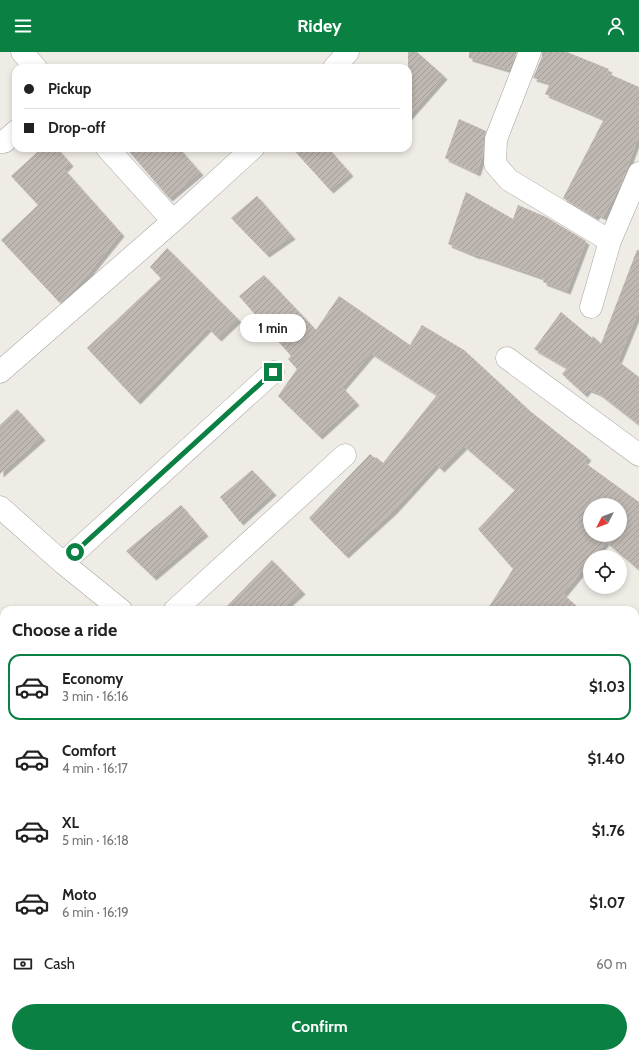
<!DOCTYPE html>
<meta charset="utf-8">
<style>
:root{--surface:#fff;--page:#f2f2f2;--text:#222;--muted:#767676;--line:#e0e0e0;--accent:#0b8043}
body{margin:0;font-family:Cabin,sans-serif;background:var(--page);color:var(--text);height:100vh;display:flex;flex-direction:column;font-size:15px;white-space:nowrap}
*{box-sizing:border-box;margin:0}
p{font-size:13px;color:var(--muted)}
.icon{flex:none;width:22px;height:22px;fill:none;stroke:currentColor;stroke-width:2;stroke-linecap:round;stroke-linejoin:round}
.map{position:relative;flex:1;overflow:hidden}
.sheet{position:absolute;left:0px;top:554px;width:639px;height:452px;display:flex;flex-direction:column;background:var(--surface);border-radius:12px 12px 0 0;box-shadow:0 2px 6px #0003}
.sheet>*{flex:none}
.hud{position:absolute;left:12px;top:12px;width:400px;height:88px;border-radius:12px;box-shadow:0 2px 6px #0003;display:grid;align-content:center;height:88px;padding:0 12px;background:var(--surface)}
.needle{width:26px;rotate:228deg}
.fabs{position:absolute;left:583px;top:446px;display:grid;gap:8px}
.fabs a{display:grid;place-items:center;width:44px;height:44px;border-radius:50%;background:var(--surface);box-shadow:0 2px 6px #0003;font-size:20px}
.end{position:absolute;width:18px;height:18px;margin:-9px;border:5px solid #0b8043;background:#fff;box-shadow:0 0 0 2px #fff}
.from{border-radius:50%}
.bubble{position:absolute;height:28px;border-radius:14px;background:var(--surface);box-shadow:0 2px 6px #0003;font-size:13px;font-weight:700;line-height:28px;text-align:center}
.hud b{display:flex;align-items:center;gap:14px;height:38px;font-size:15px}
.hud b+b{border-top:1px solid var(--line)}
.hud i{width:10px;height:10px;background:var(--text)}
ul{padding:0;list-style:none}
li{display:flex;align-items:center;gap:12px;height:66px;margin:0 8px 6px;padding:0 4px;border:2px solid transparent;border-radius:12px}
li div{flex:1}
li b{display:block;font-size:15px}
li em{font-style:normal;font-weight:700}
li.current{border-color:var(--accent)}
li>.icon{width:36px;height:36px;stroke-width:1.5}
h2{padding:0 12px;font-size:18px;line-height:48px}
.pay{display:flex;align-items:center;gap:10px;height:44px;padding:0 12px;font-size:15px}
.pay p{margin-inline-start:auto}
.button{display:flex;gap:8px;margin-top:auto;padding:8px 12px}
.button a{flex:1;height:46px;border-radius:24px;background:var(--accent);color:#fff;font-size:16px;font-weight:700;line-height:46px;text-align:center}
header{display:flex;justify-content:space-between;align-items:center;height:52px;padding:0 12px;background:var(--accent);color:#fff;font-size:18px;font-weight:700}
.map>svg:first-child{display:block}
.building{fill:url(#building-hatch);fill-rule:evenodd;filter:url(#shadow)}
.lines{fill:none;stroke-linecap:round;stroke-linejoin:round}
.minor-casing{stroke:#a5a5a5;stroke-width:23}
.minor{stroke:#fff;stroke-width:22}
.route{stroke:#0b8043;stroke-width:5}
</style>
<header><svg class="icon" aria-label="menu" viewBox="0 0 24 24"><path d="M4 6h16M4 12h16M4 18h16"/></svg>Ridey<svg class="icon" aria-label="person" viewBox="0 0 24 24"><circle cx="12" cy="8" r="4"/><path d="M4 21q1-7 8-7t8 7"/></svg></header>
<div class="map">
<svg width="639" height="1006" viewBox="0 0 639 1006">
<defs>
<pattern id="building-hatch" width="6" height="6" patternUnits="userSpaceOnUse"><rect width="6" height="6" fill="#bfb7b1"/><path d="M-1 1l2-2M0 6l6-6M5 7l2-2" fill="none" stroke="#a49d98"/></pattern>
<filter id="shadow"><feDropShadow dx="3.5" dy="3.5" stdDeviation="0" flood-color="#0004"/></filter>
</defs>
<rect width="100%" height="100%" fill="#efebe5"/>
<path class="building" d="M408 0H417L444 24 408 65Z
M469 0H517L509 18 469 6Z
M542 0H567L609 17 607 21 639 35V83L621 132 603 165 597 162 595 165 563 146 604 67 545 42 550 31 533 26 542 5Z
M459 67 486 79 484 86 483 102 477 121 445 106Z
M42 96H57L70 111 64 117 121 181 88 222 60 251 1 188 38 153 11 124Z
M126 96H179L200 120 169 146Z
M292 96H328L350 121 330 138Z
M466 140 513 167 518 153 546 165 586 189 567 239 543 230 544 226 477 203V204L448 192Z
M257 144 292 184 266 202 231 166Z
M167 196 238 267 218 286 208 276 137 349 87 296 161 226 150 215Z
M637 198H639V258L618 309 639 325V373L598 341 588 337 584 342 562 322 567 316 534 297 561 260 592 286 593 284 601 292Z
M264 223 316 278 339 244 410 293 422 273 464 298 530 359 588 405 584 410 639 450V518L606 490 593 505H590V509L563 542 581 558H487L513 517 478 477 515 438 464 394 441 417 436 412 394 458 345 503 309 466 370 402 375 406 376 405 383 411 437 343 371 301 342 335 356 350 319 384 278 344 297 317 288 307 291 304 239 244ZM590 453H620V483H590Z
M17 357 42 385 0 422V373Z
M252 418 273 440 240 470 220 445Z
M181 453 205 481 153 525 126 499Z
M272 508 302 539 281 558H223Z"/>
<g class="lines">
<defs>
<path id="minor" d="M22 0 36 16
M530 0 496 87 495 112 509 128 610 189
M334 16 348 0
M0 90H4L16 79
M107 96 173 169
M591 255 610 189 639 121
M507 306 639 403
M0 320 173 169 253 96
M0 455 63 511 121 558
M63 511 273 320
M175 558 345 403
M0 594 4 592
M0 757 4 755
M635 775 639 779"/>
</defs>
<use href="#minor" class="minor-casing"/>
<use href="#minor" class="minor"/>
</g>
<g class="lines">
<path class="route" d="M75 500 273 320"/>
</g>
</svg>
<div class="fabs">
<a><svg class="needle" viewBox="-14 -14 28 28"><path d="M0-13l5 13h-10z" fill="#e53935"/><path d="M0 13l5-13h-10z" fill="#767676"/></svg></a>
<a><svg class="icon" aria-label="locate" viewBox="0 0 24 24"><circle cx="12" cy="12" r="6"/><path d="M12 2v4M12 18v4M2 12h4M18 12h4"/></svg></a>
</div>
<i class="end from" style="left:75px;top:500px"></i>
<i class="end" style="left:273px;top:320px"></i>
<div class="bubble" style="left:240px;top:262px;width:66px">1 min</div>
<div class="hud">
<b><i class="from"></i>Pickup</b>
<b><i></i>Drop-off</b>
</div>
<section class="sheet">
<h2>Choose a ride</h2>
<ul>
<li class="current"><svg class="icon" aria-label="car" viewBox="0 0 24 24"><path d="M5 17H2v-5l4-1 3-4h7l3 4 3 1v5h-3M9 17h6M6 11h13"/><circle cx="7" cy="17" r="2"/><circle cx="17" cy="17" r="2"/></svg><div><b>Economy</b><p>3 min · 16:16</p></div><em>$1.03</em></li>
<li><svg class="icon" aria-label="car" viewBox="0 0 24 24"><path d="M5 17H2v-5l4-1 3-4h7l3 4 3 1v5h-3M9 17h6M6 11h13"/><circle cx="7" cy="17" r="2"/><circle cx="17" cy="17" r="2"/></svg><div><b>Comfort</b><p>4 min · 16:17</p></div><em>$1.40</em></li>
<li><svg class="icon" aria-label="car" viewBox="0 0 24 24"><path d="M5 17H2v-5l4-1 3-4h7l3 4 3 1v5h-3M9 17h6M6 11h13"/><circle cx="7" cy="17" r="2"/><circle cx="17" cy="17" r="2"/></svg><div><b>XL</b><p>5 min · 16:18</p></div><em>$1.76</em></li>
<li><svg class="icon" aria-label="car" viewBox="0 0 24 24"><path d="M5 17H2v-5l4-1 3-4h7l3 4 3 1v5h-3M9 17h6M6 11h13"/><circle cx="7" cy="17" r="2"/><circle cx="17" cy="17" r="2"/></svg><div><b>Moto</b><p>6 min · 16:19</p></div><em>$1.07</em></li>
</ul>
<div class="pay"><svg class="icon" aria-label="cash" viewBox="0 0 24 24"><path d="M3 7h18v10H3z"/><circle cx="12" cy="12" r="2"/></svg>Cash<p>60 m</p></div>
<div class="button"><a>Confirm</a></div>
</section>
</div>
